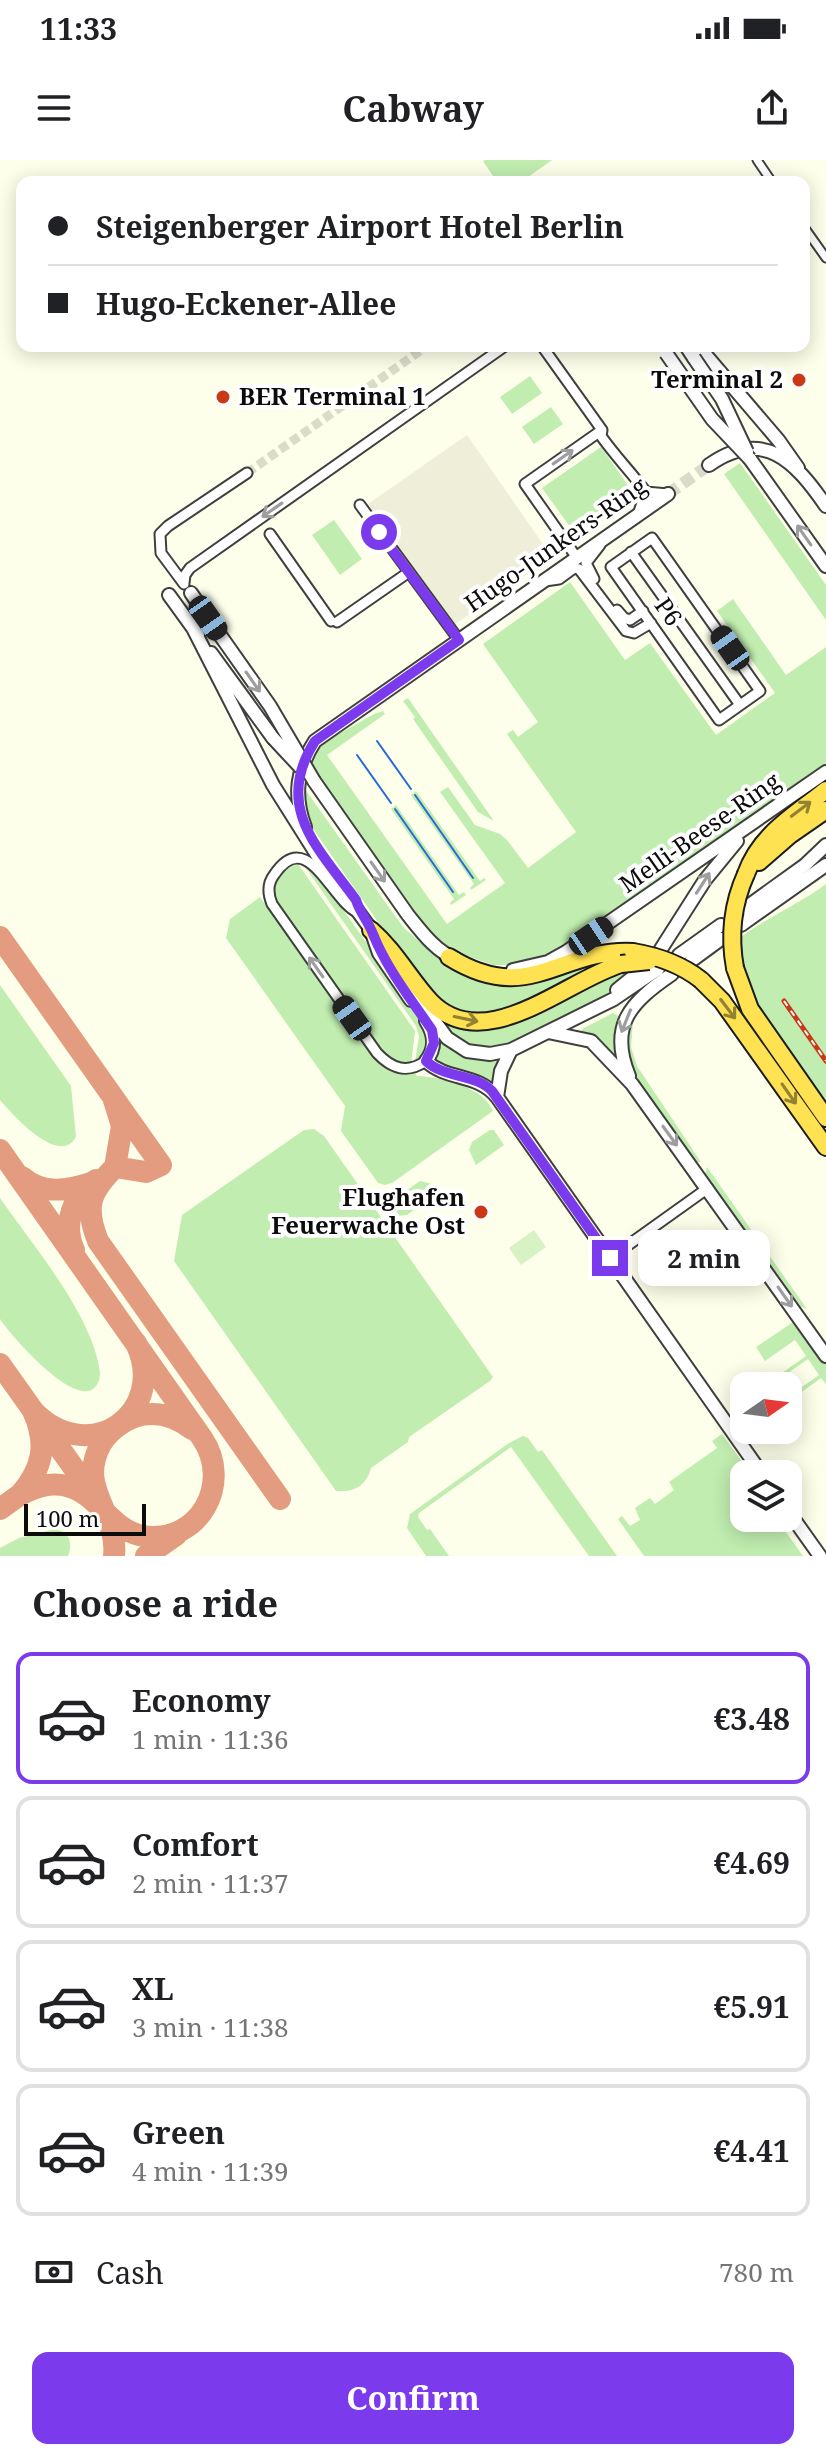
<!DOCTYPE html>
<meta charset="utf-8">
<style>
:root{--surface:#fff;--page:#f6f6f6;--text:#202124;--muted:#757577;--line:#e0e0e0;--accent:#7c3aed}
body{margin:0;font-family:"Noto Serif",serif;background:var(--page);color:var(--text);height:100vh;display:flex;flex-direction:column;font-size:30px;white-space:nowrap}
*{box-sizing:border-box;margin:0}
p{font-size:26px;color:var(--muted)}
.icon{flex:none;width:44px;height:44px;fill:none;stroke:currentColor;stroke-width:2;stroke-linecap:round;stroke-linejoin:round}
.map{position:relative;height:1396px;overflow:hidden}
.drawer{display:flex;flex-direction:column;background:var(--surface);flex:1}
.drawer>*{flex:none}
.guide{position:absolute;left:16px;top:16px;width:794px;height:176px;border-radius:16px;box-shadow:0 4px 20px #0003;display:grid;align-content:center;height:176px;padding:0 32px;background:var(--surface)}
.needle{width:52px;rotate:76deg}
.fabs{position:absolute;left:730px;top:1212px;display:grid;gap:16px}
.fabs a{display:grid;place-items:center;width:72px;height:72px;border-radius:16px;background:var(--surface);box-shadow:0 4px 20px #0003;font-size:40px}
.scale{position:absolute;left:24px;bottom:20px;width:122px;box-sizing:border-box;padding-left:8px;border:4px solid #0c0c0c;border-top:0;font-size:22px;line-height:28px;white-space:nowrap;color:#0c0c0c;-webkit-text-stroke:6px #fff;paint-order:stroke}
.end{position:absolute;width:36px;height:36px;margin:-18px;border:10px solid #7c3aed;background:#fff;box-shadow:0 0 0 4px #fff}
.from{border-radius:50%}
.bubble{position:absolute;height:56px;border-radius:16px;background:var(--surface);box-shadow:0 4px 20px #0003;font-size:26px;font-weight:700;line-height:56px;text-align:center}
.car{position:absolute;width:24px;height:48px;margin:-24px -12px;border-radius:10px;box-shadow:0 0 6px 2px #0007;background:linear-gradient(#222 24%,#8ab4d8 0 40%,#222 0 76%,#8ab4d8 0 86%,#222 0)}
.guide b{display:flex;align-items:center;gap:28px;height:76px;font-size:30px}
.guide b+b{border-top:2px solid var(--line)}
.guide i{width:20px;height:20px;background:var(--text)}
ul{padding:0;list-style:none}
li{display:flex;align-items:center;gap:24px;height:132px;margin:0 16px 12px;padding:0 16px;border:4px solid var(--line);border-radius:16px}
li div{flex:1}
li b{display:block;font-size:30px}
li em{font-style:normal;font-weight:700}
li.active{border-color:var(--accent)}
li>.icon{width:72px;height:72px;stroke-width:1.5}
h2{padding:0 32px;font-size:36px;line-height:96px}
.pay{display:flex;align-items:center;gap:20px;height:88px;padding:0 32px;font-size:30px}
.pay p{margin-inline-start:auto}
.primary-button{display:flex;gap:16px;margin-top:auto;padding:16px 32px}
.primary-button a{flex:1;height:92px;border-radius:16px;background:var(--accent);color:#fff;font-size:32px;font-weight:700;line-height:92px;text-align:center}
.status{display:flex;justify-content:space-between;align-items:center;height:56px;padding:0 40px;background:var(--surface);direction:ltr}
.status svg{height:22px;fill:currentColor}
header{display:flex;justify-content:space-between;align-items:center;height:104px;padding:0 32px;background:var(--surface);font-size:36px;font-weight:700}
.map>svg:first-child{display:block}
.green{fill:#c1edb0}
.pitch{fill:#d7f3c3}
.plaza{fill:#efefd9}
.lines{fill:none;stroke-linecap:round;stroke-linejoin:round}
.stream{stroke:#2869db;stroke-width:2}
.taxiway{stroke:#e49c80;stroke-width:22}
.minor-tunnel{stroke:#dadbc9;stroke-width:9;stroke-dasharray:9 4.5;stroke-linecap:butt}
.tertiary-tunnel{stroke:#dadbc9;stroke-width:12;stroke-dasharray:12 6;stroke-linecap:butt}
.pedestrian-casing{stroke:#3f3f3f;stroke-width:11}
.minor-casing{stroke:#3f3f3f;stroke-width:13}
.tertiary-casing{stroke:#3f3f3f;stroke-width:16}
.trunk-casing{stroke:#1d1d1d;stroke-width:20}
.pedestrian{stroke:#fff;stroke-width:7}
.minor{stroke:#fff;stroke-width:9}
.tertiary{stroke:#fff;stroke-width:12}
.trunk{stroke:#ffe251;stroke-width:16}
.rail-casing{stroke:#c93916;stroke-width:5}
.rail{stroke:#fff;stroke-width:2;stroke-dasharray:6;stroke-linecap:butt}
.tertiary-bridge-casing{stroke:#3f3f3f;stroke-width:16;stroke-linecap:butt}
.trunk-bridge-casing{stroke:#1d1d1d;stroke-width:20;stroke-linecap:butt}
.tertiary-bridge{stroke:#fff;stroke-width:12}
.trunk-bridge{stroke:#ffe251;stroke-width:16}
.oneway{stroke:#9e9e9e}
.oneway2{stroke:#928232}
.route{stroke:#7c3aed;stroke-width:10}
.poi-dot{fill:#c93916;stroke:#fff;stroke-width:3}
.labels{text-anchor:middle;stroke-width:8;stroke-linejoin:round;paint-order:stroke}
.poi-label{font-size:24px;font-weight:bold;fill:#0c0c0c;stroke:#fff;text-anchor:end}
.street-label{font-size:24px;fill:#0c0c0c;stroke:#fff}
</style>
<div class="status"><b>11:33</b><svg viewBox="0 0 49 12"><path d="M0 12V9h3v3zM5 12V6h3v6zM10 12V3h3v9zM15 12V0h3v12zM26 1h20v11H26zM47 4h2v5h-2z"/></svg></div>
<header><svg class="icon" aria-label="menu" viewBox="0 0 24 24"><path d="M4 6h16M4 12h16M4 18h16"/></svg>Cabway<svg class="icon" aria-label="share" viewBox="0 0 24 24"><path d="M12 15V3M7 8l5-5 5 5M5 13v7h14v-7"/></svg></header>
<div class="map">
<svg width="826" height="1396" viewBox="0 0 826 1396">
<rect width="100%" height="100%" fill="#feffea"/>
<path class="green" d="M485 0H552L521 22H497L483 1Z
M530 216 542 233 512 254 500 237Z
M551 247 563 264 534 284 522 267Z
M601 287 636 337 578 378 542 328Z
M740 303 826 425V460L724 314Z
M334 360 362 399 340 415 312 375Z
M570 422 625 500 650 483 716 575 775 533 717 451 733 439 786 515 826 487V606L548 798 519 805H493L456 792 437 777 425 765 310 603 323 583 374 554 383 551 385 554 327 595 447 764 505 723 440 632 448 627 475 665 500 674 507 680 528 708 576 672 507 574 513 570 518 577 538 562 483 484Z
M408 538 494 661 478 652 413 559 415 557 403 541Z
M302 625 403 767 434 794 448 803 483 818 616 797 519 848 491 857 455 852 422 825 311 666 306 656Z
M416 631 480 721 484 718 486 720 471 730 470 728 474 724 411 635Z
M396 645 459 735 464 732 466 735 451 745 450 743 454 739 391 649Z
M298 704 415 871 411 904C397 907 388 898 379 889L274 739C272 721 280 708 298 704Z
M303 704 322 720 425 865 430 883 420 900 415 903 419 876 416 866Z
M826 724V945C799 907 759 863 746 819 741 805 742 790 742 776 770 756 799 744 826 724Z
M260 737 376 899C388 910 398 915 414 912L417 916C441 917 484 927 493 951L392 1023 385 1025 378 1023 341 971 345 946 226 778 230 759Z
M635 808 613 830 592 843 518 882 499 889H478L457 881 430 847 462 864 618 811Z
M0 825 71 926 76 977C59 1007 13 955 0 940Z
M613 853 621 857 615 879 616 894H612L581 873 582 869Z
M629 861 633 862 631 887 637 906 701 1002H695L630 908 625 889Z
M441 879 501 898 495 922 442 907 435 898 439 881Z
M314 969 324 976 493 1217 490 1221 409 1277 408 1282 371 1308C367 1325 354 1333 336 1331L174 1101 182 1055 304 970Z
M490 970H494L504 985 476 1005 469 990 472 982Z
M707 1007 807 1149 796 1145 705 1015Z
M420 1021 432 1024 439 1032 407 1055 396 1056 392 1047 393 1040Z
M0 1038C32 1084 94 1157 100 1213 100 1219 98 1225 93 1229 71 1244 12 1177 0 1159Z
M796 1160 826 1201V1224L821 1218 792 1239 789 1236 819 1215 808 1199 778 1220 776 1217 806 1196 795 1180 765 1201 756 1187Z
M722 1274 751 1314H744V1358H776L803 1396H644L618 1359 622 1356 630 1366 640 1360 635 1348 650 1338 655 1344 674 1330 669 1322 717 1288 712 1281Z
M523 1276 528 1278 538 1292 542 1290 617 1396H589L511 1287 419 1353 418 1357 427 1370 430 1369 449 1396H426L407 1368 410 1354 509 1283Z
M55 1369C70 1372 73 1383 68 1396H0V1388L19 1378Z"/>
<path class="pitch" d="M534 1070 546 1087 521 1105 509 1088Z"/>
<path class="plaza" d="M467 275 552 397 454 465 368 344Z"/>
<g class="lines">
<path class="stream" d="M377 581 411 629
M357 595 391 643
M415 635 473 718
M395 649 453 732"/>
<path class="taxiway" d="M0 777C54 853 107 929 161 1005L146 1012 115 1007 122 966 113 937
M0 990 202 1278C233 1323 199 1385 143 1376 110 1370 99 1334 67 1326 49 1322 35 1327 20 1335 43 1308 48 1284 33 1251 89 1309 169 1253 136 1183
M115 1007C90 1032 84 1046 98 1081L280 1339
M22 1017C42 1035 68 1031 91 1023
M74 1090C62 1063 73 1036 96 1020
M0 1204 93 1335
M0 1349 32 1326
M114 1396C119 1353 76 1329 101 1284 108 1272 121 1262 134 1257 155 1250 175 1256 192 1269
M146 1396 176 1375"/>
<path class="minor-tunnel" d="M247 313 427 186"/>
<path class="tertiary-tunnel" d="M668 334 709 305"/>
<defs>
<path id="pedestrian" d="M757 0 772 22
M804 67 826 98"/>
<path id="minor" d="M542 186 602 270 601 276C616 297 631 312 646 332L668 334
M360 345 459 480
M637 357 646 332
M270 374 331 461
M652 378 760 531 719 560 611 407Z
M631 392 740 545
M577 398 525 324 602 270
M594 419 586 403 600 385
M545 421 559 419 574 408 579 409 626 471 634 473 651 463
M184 423 185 415 190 408 505 186
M184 424 161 393 160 374 168 366 247 313
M617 450 624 458 630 460 643 451
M337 462 409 412
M357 752C331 740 307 665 274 715 267 724 268 734 272 744L377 893C392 909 407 914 426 901
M610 1098 708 1028"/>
<path id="tertiary" d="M686 186 694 198
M698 186 779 281 798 308
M750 299 826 406
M709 305C763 267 795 301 826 346
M191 433 208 458
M169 435 198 475
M193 468 273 625 319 698 375 775
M211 493 273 578
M314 621 408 755C421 771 436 792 456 799
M305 667C293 635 297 609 315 581L668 334
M744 749 805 705 826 685
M741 765 826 705
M372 773 379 793 411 840
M661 789 705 720 737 681
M679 795 721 765
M691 801 721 779
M513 810 548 802 566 792 826 612
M412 830 447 878 467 891 490 894 511 890 614 839 658 809
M617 830 644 808
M426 861C435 875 436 888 426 901 447 921 478 913 497 937L762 1314
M548 872 591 881 632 924 826 1196
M629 916C608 865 631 842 672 814
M497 937 501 911 511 890
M788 1351 820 1396"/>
<path id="trunk" d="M759 702 790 675 826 650
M746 714C760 674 795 655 826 630
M371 770C395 791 409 818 430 841 484 898 565 821 621 804
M449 797C529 847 559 788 633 792
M735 808 750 849 826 958
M701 820 722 841 826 987"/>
</defs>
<use href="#pedestrian" class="pedestrian-casing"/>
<use href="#minor" class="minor-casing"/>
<use href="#tertiary" class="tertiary-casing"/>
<use href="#trunk" class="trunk-casing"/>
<use href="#pedestrian" class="pedestrian"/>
<use href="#minor" class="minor"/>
<use href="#tertiary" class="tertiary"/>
<use href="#trunk" class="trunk"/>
<defs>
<path id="rail" d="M784 841 826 901"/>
</defs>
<use href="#rail" class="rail-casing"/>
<use href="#rail" class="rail"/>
<defs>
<path id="tertiary-bridge" d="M666 193 712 259 750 299
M694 198 722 239 747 292
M208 458 270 546 314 621
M273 578 301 608"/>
<path id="trunk-bridge" d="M633 792C657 796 682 805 701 820
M621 804 649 801
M735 808C729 775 732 745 746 714"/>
</defs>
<use href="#tertiary-bridge" class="tertiary-bridge-casing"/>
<use href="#trunk-bridge" class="trunk-bridge-casing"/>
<use href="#tertiary-bridge" class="tertiary-bridge"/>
<use href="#trunk-bridge" class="trunk-bridge"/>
</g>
<defs><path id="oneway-shaft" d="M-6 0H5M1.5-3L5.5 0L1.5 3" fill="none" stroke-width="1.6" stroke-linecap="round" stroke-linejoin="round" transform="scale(2)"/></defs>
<g class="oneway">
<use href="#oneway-shaft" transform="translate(563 297) rotate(-35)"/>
<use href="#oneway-shaft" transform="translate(272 350) rotate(145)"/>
<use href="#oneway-shaft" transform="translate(804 375) rotate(-125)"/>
<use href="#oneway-shaft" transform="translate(253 522) rotate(55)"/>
<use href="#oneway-shaft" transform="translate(378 712) rotate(55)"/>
<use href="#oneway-shaft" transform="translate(703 723) rotate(-57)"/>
<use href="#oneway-shaft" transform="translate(316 807) rotate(-125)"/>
<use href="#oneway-shaft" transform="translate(626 861) rotate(112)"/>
<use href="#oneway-shaft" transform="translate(670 976) rotate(54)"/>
<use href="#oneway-shaft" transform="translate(785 1137) rotate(55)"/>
</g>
<g class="oneway2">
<use href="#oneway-shaft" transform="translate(801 649) rotate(-37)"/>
<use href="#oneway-shaft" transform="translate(728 849) rotate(53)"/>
<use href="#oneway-shaft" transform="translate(466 859) rotate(12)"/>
<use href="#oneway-shaft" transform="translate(789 934) rotate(55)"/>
</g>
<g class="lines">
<path class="route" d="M379 372 459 480 315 581C273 647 318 688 356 740 360 753 368 761 373 774 387 809 410 838 432 870L434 883 426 901C445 919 474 913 492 931L610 1098"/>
</g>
<g class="poi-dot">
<circle cx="799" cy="220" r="8"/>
<circle cx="223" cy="237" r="8"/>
<circle cx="481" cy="1052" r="8"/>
</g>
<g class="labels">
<g class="poi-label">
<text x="783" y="228">Terminal 2</text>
<text x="239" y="245" text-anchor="start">BER Terminal 1</text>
<text x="465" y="1046">Flughafen<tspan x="465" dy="28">Feuerwache Ost</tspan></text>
</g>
<g class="street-label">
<text transform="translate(556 385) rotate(-35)" y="8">Hugo-Junkers-Ring</text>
<text transform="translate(668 452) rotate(55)" y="8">P6</text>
<text transform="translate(700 673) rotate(-35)" y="8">Melli-Beese-Ring</text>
</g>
</g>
</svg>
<div class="fabs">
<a><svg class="needle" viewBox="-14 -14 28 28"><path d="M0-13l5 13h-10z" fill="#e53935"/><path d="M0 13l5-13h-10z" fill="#757577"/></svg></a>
<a><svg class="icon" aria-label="layers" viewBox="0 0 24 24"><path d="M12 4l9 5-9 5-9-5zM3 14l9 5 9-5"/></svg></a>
</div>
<div class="scale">100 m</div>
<i class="end from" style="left:379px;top:372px"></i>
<i class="end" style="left:610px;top:1098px"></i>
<div class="bubble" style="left:638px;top:1070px;width:132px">2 min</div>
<i class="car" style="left:208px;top:458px;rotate:145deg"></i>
<i class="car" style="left:730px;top:488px;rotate:325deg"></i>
<i class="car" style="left:591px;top:776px;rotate:56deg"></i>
<i class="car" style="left:352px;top:858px;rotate:325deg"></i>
<div class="guide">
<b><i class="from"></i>Steigenberger Airport Hotel Berlin</b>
<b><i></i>Hugo-Eckener-Allee</b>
</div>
</div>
<section class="drawer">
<h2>Choose a ride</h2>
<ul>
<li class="active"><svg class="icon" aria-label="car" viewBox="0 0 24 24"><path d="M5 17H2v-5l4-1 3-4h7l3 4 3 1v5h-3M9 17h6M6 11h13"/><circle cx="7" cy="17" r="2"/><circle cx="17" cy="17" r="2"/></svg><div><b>Economy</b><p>1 min · 11:36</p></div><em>€3.48</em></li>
<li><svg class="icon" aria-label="car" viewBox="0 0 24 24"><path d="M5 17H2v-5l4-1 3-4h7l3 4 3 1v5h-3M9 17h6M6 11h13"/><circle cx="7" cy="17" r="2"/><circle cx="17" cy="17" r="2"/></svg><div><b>Comfort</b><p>2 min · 11:37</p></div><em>€4.69</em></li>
<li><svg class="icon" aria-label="car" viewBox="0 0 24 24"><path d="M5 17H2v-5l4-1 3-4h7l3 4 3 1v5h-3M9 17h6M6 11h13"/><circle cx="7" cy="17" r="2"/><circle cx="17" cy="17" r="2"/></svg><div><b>XL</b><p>3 min · 11:38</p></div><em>€5.91</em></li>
<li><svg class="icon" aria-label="car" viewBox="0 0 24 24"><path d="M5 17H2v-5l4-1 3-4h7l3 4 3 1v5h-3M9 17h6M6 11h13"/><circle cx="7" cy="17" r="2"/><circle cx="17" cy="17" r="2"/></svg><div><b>Green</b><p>4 min · 11:39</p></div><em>€4.41</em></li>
</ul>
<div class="pay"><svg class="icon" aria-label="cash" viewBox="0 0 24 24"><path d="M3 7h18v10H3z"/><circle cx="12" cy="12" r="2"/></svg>Cash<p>780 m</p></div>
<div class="primary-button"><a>Confirm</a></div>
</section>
